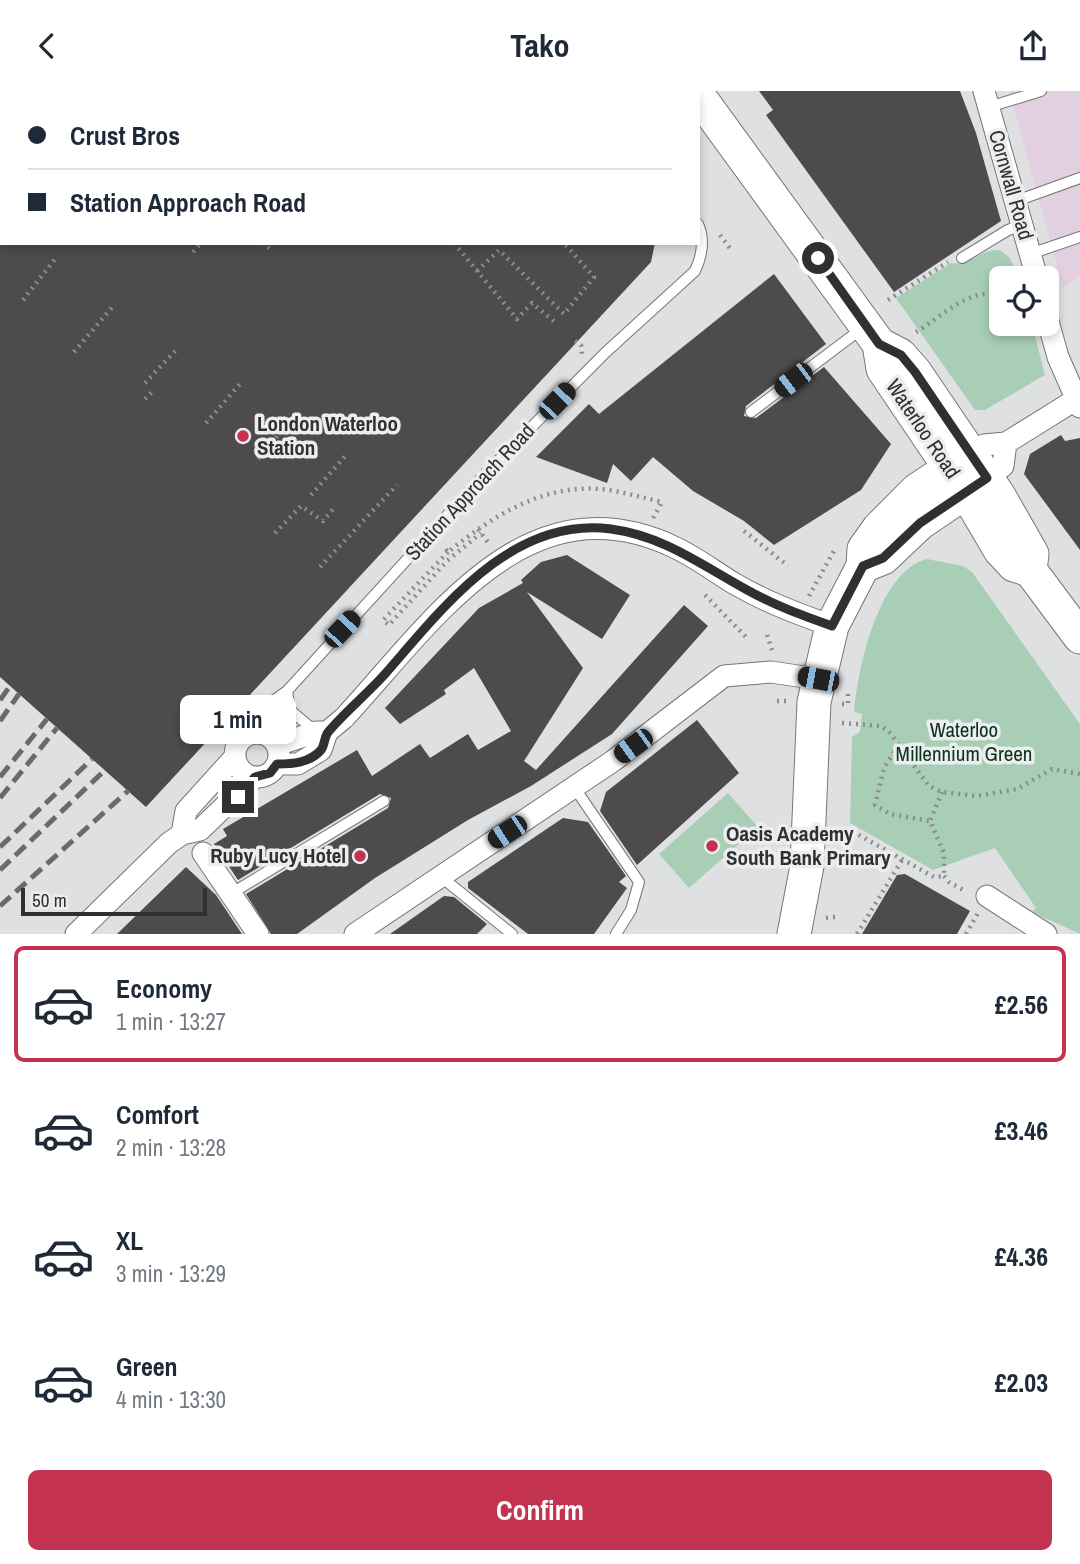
<!DOCTYPE html>
<meta charset="utf-8">
<style>
:root{--surface:#fff;--page:#f2f2f3;--text:#1f2937;--muted:#747a83;--line:#e0e1e3;--accent:#c33350}
body{margin:0;font-family:"Archivo Narrow",sans-serif;background:var(--page);color:var(--text);height:100vh;display:flex;flex-direction:column;font-size:26px;white-space:nowrap}
*{box-sizing:border-box;margin:0}
p{font-size:23px;color:var(--muted)}
.icon{flex:none;width:38px;height:38px;fill:none;stroke:currentColor;stroke-width:2;stroke-linecap:round;stroke-linejoin:round}
.map{position:relative;height:843px;overflow:hidden}
.details{display:flex;flex-direction:column;background:var(--surface);flex:1}
.details>*{flex:none}
.banner{position:absolute;left:0px;top:0px;width:700px;height:154px;box-shadow:0 4px 10px #0003;display:grid;align-content:center;height:154px;padding:0 28px;background:var(--surface)}
.tools{position:absolute;left:989px;top:175px;display:grid;gap:14px}
.tools a{display:grid;place-items:center;width:70px;height:70px;border-radius:10px;background:var(--surface);box-shadow:0 4px 10px #0003;font-size:35px}
.scale{position:absolute;left:21px;bottom:18px;width:186px;box-sizing:border-box;padding-left:7px;border:4px solid #2f3031;border-top:0;font-size:19px;line-height:24px;white-space:nowrap;color:#2f3031;-webkit-text-stroke:5px #ecedef;paint-order:stroke}
.end{position:absolute;width:32px;height:32px;margin:-16px;border:9px solid #2f3031;background:#fff;box-shadow:0 0 0 4px #fff}
.from{border-radius:50%}
.bubble{position:absolute;height:49px;border-radius:10px;background:var(--surface);box-shadow:0 4px 10px #0003;font-size:23px;font-weight:800;line-height:49px;text-align:center}
.car{position:absolute;width:21px;height:42px;margin:-21px -10px;border-radius:9px;box-shadow:0 0 5px 2px #0007;background:linear-gradient(#222 24%,#8ab4d8 0 40%,#222 0 76%,#8ab4d8 0 86%,#222 0)}
.banner b{display:flex;align-items:center;gap:24px;height:66px;font-size:26px}
.banner b+b{border-top:2px solid var(--line)}
.banner i{width:18px;height:18px;background:var(--text)}
ul{padding:12px 0 0;list-style:none}
li{display:flex;align-items:center;gap:21px;height:116px;margin:0 14px 10px;padding:0 14px;border:4px solid transparent;border-radius:10px}
li div{flex:1}
li b{display:block;font-size:26px}
li em{font-style:normal;font-weight:800}
li.on{border-color:var(--accent)}
li>.icon{width:63px;height:63px;stroke-width:1.5}
.primary-button{display:flex;gap:14px;margin-top:auto;padding:14px 28px}
.primary-button a{flex:1;height:80px;border-radius:10px;background:var(--accent);color:#fff;font-size:28px;font-weight:800;line-height:80px;text-align:center}
header{display:flex;justify-content:space-between;align-items:center;height:91px;padding:0 28px;background:var(--surface);font-size:32px;font-weight:800}
.map>svg:first-child{display:block}
.industrial{fill:#e2d0e0}
.green{fill:#a8ceb6}
.building{fill:#4d4b4c}
.lines{fill:none;stroke-linecap:round;stroke-linejoin:round}
.lane-casing{stroke:#747677;stroke-width:12}
.street-casing{stroke:#747677;stroke-width:23}
.primary-casing{stroke:#747677;stroke-width:35}
.path{stroke:#8b8c8d;stroke-width:4.5;stroke-dasharray:2 5;stroke-linecap:butt}
.lane{stroke:#fff;stroke-width:10}
.street{stroke:#fff;stroke-width:21}
.primary{stroke:#fff;stroke-width:33}
.rail{stroke:#696a6b;stroke-width:5;stroke-dasharray:14 7;stroke-linecap:butt}
.route{stroke:#2f3031;stroke-width:9}
.poi-dot{fill:#c33350;stroke:#ecedef;stroke-width:2.5}
.labels{text-anchor:middle;stroke-width:7;stroke-linejoin:round;paint-order:stroke}
.street-label{font-size:21px;fill:#2f3031;stroke:#ecedef}
.poi-label{font-size:21px;font-weight:bold;fill:#2f3031;stroke:#ecedef;text-anchor:start}
.park-label{font-size:21px;fill:#0a331f;stroke:#ecedef}
</style>
<header><svg class="icon" aria-label="back" viewBox="0 0 24 24"><path d="M15 5l-7 7 7 7"/></svg>Tako<svg class="icon" aria-label="share" viewBox="0 0 24 24"><path d="M12 15V3M7 8l5-5 5 5M5 13v7h14v-7"/></svg></header>
<div class="map">
<svg width="1080" height="843" viewBox="0 0 1080 843">
<rect width="100%" height="100%" fill="#dfe0e2"/>
<path class="industrial" d="M1009 0H1080V185L1063 196Z"/>
<path class="green" d="M1000 159 1010 167 1018 187H1001V233H1032L1045 284 985 319H975L896 207 951 172C971 175 980 158 1000 159Z
M927 468 963 475 972 481 1080 633V843L1032 821 1036 817 995 757 933 779 850 732 852 646 860 641 862 623 854 621C858 578 878 480 927 468Z
M728 702 758 736 689 797 659 763Z"/>
<path class="building" d="M759 0H960L976 42 1001 130 894 201 766 24 773 19Z
M0 152H655L651 171 146 716 0 586Z
M774 183 826 253 746 315 744 325 756 327 824 276 891 353 861 399 774 454 744 430 693 400 653 366 631 390 613 373 607 392 536 366 589 313 599 323Z
M1061 344 1065 350 1080 347V459L1024 383 1030 363Z
M567 464 630 504 602 548 527 501 583 577 524 670 536 679 684 514 708 535 612 643 531 695 468 729 375 787 297 843H271L246 803 388 717 391 707 380 703 238 789 214 753 227 745 223 738 357 659 372 685 420 653 430 667 468 643 478 659 511 640 474 577 444 599 446 603 400 633 385 617 479 517 523 492 521 489 541 471Z
M697 629 739 682 637 774 600 720 606 701Z
M563 727 588 731 626 785 619 791 627 797 594 843H528L468 797V791Z
M186 776 216 804 242 843H117Z
M905 783 970 820 957 843H862L897 784Z
M444 805 454 806 487 833 477 843H390Z"/>
<g class="lines">
<defs>
<path id="lane" d="M601 0 603 2
M989 16 1041 0
M1016 110 1080 87
M1030 163 1080 146
M962 167 1008 139 1022 134
M751 321 864 236
M290 619 316 641
M257 641 273 610 287 600 483 385 605 262 695 180C702 165 705 149 698 133
M274 650 290 619 287 600
M574 696 639 791 631 819 616 843
M440 785 512 843
M232 802 384 710"/>
<path id="street" d="M984 0 1037 187
M1046 223 1058 266 1080 316
M971 363 984 354 1006 352 1080 306
M987 387 1003 375 1006 352
M235 664a22 22 0 1 1 44 0a22 22 0 1 1-44 0Z
M277 654 316 641H327
M277 673H298L321 659 327 641 344 627C432 532 527 384 676 457 697 467 715 481 735 493 766 511 798 523 832 535
M182 743 186 720 234 667
M203 762 258 843
M987 805 1046 843
M76 843 169 752 182 743 200 739 255 686
M355 843 613 670 724 585 771 581 818 588"/>
<path id="primary" d="M698 4 879 253 883 278 966 401 1000 459 1014 474 1030 479 1080 546
M879 253 900 264 915 281 999 405 1032 463 1030 479
M863 475 883 467 920 432 985 388
M794 843 807 775 814 611 832 535 863 475 864 458 879 437 917 399 971 363"/>
</defs>
<use href="#lane" class="lane-casing"/>
<use href="#street" class="street-casing"/>
<use href="#primary" class="primary-casing"/>
<path class="path" d="M302 0 305 2
M436 0 437 2
M456 0 458 2
M542 0 544 2
M265 2 267 0
M0 21 2 22
M0 66 2 68
M720 144 732 160
M0 145 2 143
M262 152 273 160
M454 152 517 228 532 212 557 233
M193 161 201 152
M477 180 499 159 564 223 594 186 564 152
M23 209 55 168
M888 209 948 171
M916 241C941 226 972 194 1001 205
M575 250 581 254 582 263
M74 261 115 213
M145 292 177 258
M145 308 155 298
M206 332 240 293
M258 368 292 328
M311 404 347 363
M478 438 490 454
M744 440 788 475
M275 442 301 415 323 430 333 418
M446 458 448 461C494 424 547 390 609 399 627 402 644 407 662 411L652 429
M448 461 383 529 389 534 447 470 481 442
M320 476 397 394
M705 504 748 548
M809 505 835 458
M767 544 772 559
M777 610H787
M842 613H848V600
M842 632 881 635 890 642 929 695 942 701 977 705 1017 698 1052 678 1080 683
M898 655 884 677 875 714 890 723 930 730
M942 701 930 730 944 762V785
M839 738 850 739 934 786 944 785
M944 785 949 791 965 800
M826 827 836 826
M857 843 902 769
M966 843 978 822"/>
<use href="#lane" class="lane"/>
<use href="#street" class="street"/>
<use href="#primary" class="primary"/>
<path class="rail" d="M0 609 10 595
M0 630 19 603
M0 686 47 628
M0 707 57 637
M0 756 92 668
M0 779 105 679
M0 815 128 700"/>
</g>
<g class="lines">
<path class="route" d="M238 706 255 686 270 682 277 673C292 673 310 672 321 659 325 654 324 645 329 640 346 620 367 603 385 583 442 518 511 425 611 438 664 445 703 475 749 500 776 515 804 525 832 535L863 475 883 467 920 432 987 387 915 281 901 264 879 253 818 167"/>
</g>
<g class="poi-dot">
<circle cx="243" cy="345" r="7"/>
<circle cx="712" cy="755" r="7"/>
<circle cx="360" cy="765" r="7"/>
</g>
<g class="labels">
<g class="street-label">
<text transform="translate(1011 94) rotate(74)" y="7">Cornwall Road</text>
<text transform="translate(923 338) rotate(56)" y="7">Waterloo Road</text>
<text transform="translate(470 401) rotate(-47)" y="7">Station Approach Road</text>
</g>
<g class="poi-label">
<text x="257" y="340">London Waterloo<tspan x="257" dy="24">Station</tspan></text>
<text x="726" y="750">Oasis Academy<tspan x="726" dy="24">South Bank Primary</tspan></text>
<text x="346" y="772" text-anchor="end">Ruby Lucy Hotel</text>
</g>
<g class="park-label">
<text x="964" y="646">Waterloo<tspan x="964" dy="24">Millennium Green</tspan></text>
</g>
</g>
</svg>
<div class="tools">
<a><svg class="icon" aria-label="locate" viewBox="0 0 24 24"><circle cx="12" cy="12" r="6"/><path d="M12 2v4M12 18v4M2 12h4M18 12h4"/></svg></a>
</div>
<div class="scale">50 m</div>
<i class="end from" style="left:818px;top:167px"></i>
<i class="end" style="left:238px;top:706px"></i>
<div class="bubble" style="left:180px;top:604px;width:116px">1 min</div>
<i class="car" style="left:793px;top:289px;rotate:233deg"></i>
<i class="car" style="left:557px;top:310px;rotate:44deg"></i>
<i class="car" style="left:342px;top:538px;rotate:43deg"></i>
<i class="car" style="left:818px;top:588px;rotate:281deg"></i>
<i class="car" style="left:633px;top:655px;rotate:234deg"></i>
<i class="car" style="left:507px;top:741px;rotate:237deg"></i>
<div class="banner">
<b><i class="from"></i>Crust Bros</b>
<b><i></i>Station Approach Road</b>
</div>
</div>
<section class="details">
<ul>
<li class="on"><svg class="icon" aria-label="car" viewBox="0 0 24 24"><path d="M5 17H2v-5l4-1 3-4h7l3 4 3 1v5h-3M9 17h6M6 11h13"/><circle cx="7" cy="17" r="2"/><circle cx="17" cy="17" r="2"/></svg><div><b>Economy</b><p>1 min · 13:27</p></div><em>£2.56</em></li>
<li><svg class="icon" aria-label="car" viewBox="0 0 24 24"><path d="M5 17H2v-5l4-1 3-4h7l3 4 3 1v5h-3M9 17h6M6 11h13"/><circle cx="7" cy="17" r="2"/><circle cx="17" cy="17" r="2"/></svg><div><b>Comfort</b><p>2 min · 13:28</p></div><em>£3.46</em></li>
<li><svg class="icon" aria-label="car" viewBox="0 0 24 24"><path d="M5 17H2v-5l4-1 3-4h7l3 4 3 1v5h-3M9 17h6M6 11h13"/><circle cx="7" cy="17" r="2"/><circle cx="17" cy="17" r="2"/></svg><div><b>XL</b><p>3 min · 13:29</p></div><em>£4.36</em></li>
<li><svg class="icon" aria-label="car" viewBox="0 0 24 24"><path d="M5 17H2v-5l4-1 3-4h7l3 4 3 1v5h-3M9 17h6M6 11h13"/><circle cx="7" cy="17" r="2"/><circle cx="17" cy="17" r="2"/></svg><div><b>Green</b><p>4 min · 13:30</p></div><em>£2.03</em></li>
</ul>
<div class="primary-button"><a>Confirm</a></div>
</section>
